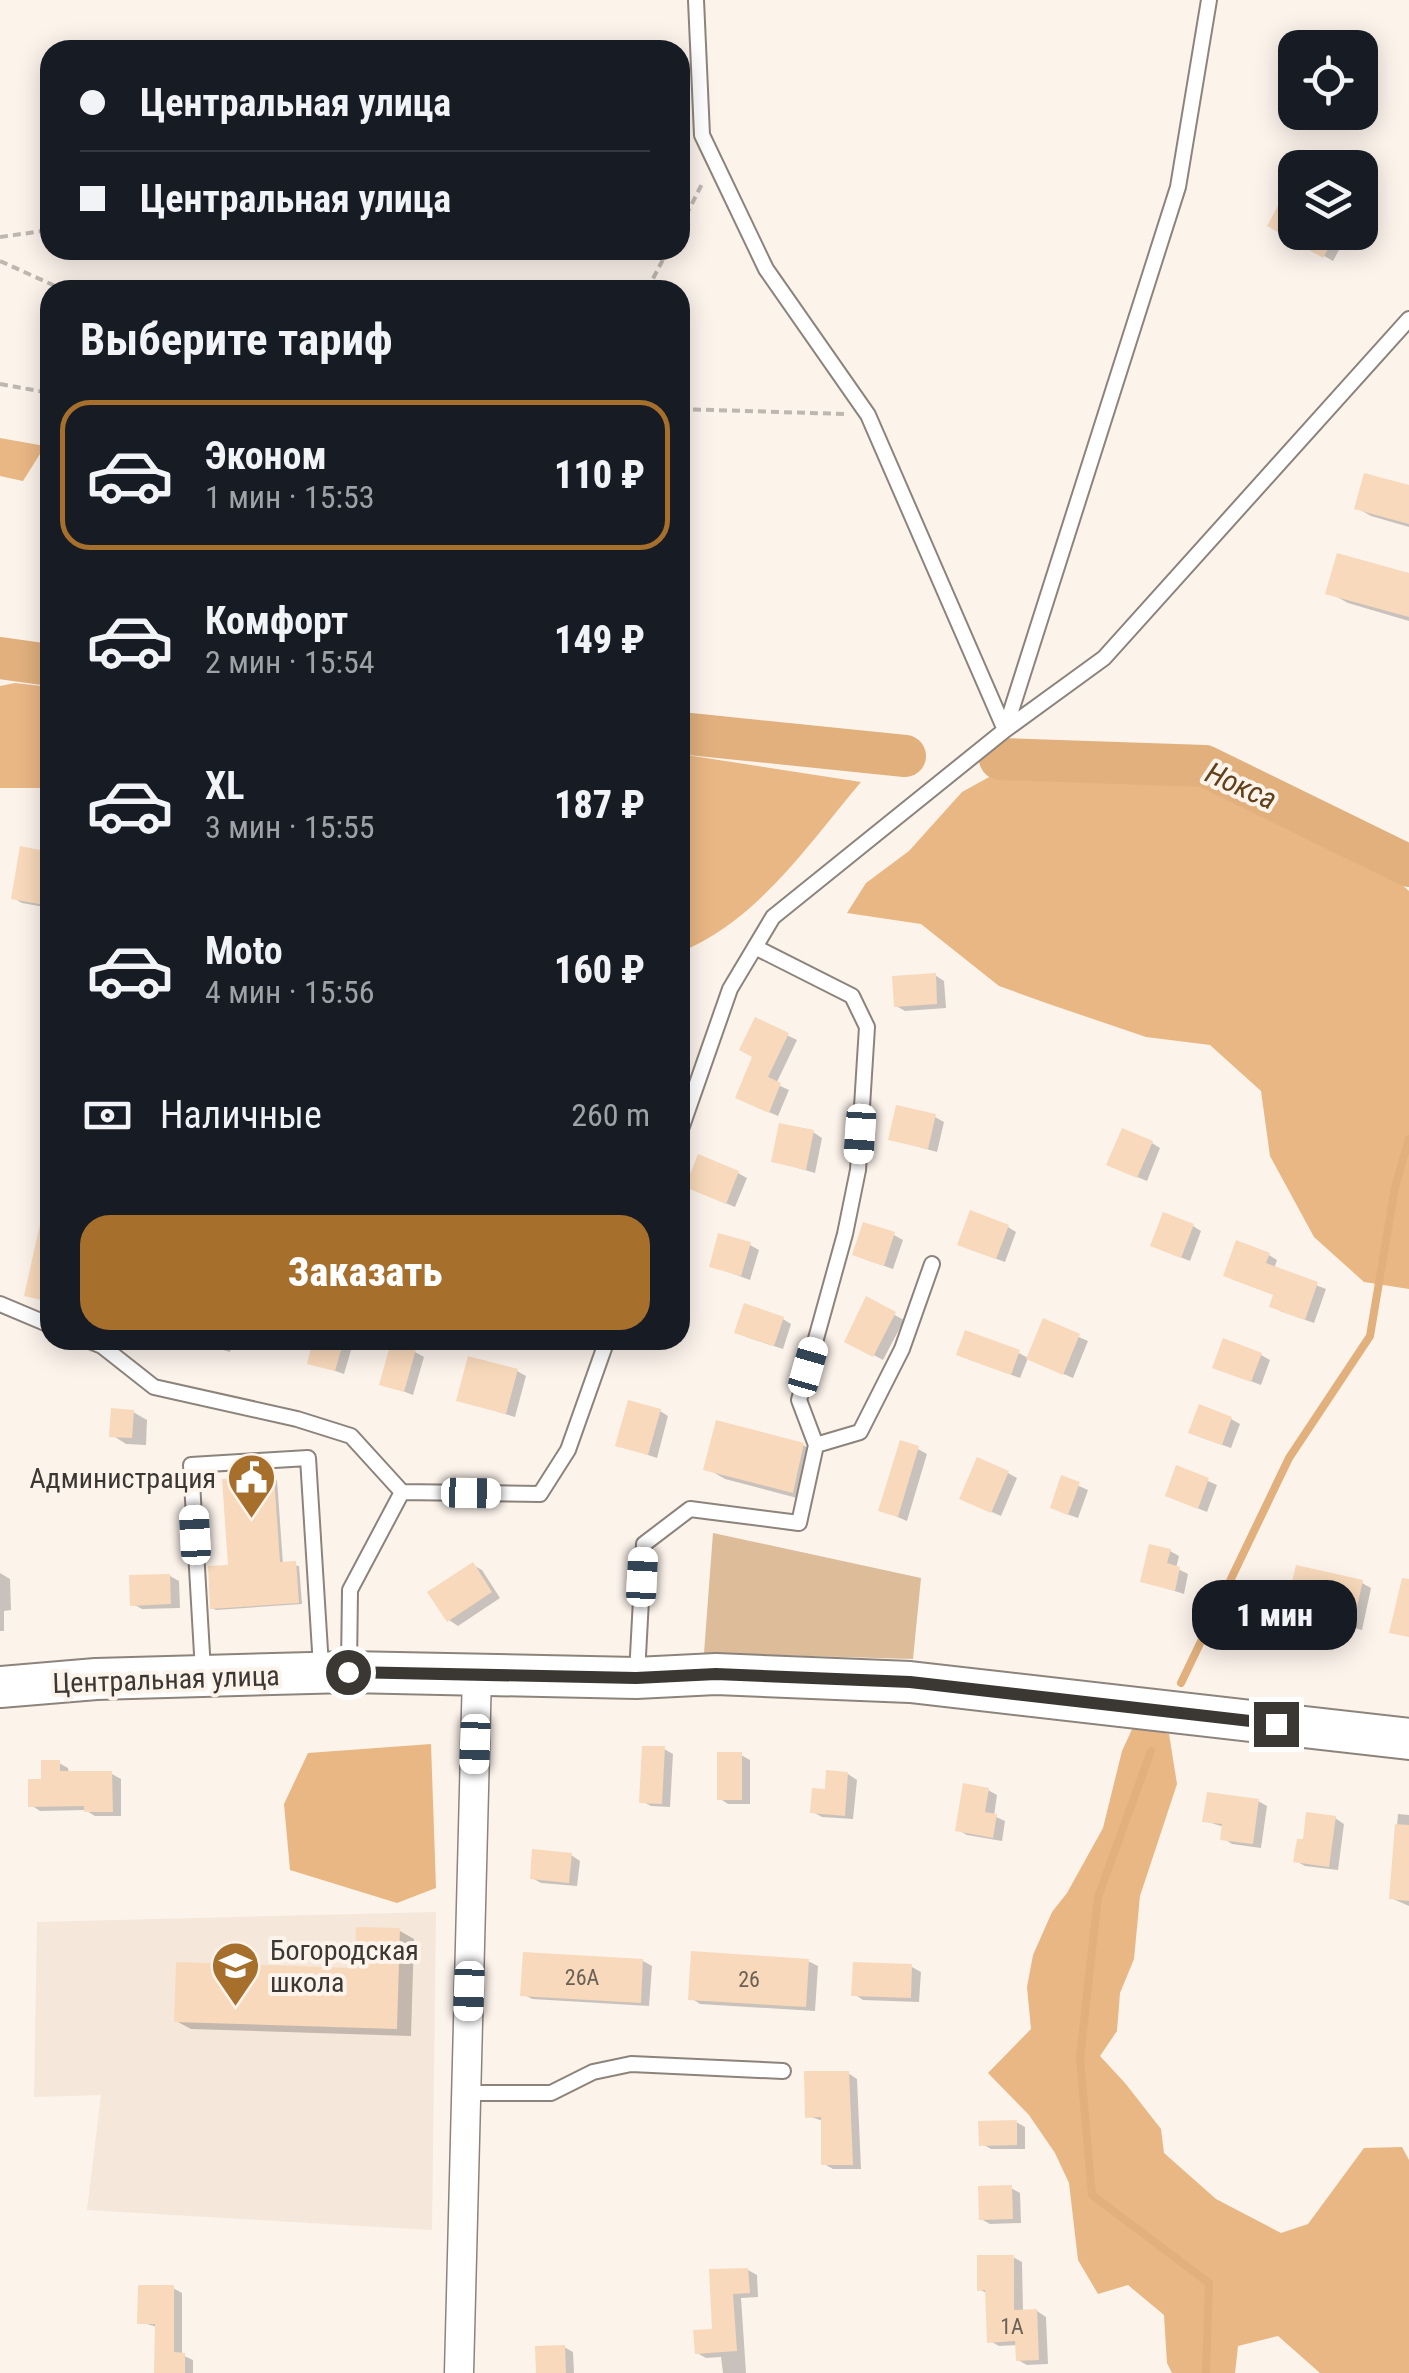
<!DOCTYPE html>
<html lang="ru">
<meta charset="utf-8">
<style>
:root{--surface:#171b24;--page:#20242c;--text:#f1f3f6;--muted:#9ea1a6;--line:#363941;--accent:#a76f2c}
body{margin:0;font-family:"Roboto Condensed",sans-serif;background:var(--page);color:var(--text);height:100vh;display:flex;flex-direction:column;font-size:38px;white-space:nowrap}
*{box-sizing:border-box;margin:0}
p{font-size:32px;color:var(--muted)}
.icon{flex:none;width:55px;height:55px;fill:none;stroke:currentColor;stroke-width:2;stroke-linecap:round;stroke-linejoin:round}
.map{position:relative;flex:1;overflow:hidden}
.drawer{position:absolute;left:40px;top:280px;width:650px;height:1070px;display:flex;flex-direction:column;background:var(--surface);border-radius:30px;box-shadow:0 5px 25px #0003}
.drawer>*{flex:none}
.banner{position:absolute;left:40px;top:40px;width:650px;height:220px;border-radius:30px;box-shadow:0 5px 25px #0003;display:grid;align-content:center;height:220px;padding:0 40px;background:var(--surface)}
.controls{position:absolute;left:1278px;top:30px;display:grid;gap:20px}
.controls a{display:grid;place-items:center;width:100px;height:100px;border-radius:20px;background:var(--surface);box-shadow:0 5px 25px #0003;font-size:50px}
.end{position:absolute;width:45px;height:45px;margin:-22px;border:12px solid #3b3834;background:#fff;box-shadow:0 0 0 5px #fff}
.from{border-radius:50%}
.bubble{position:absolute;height:70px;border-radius:30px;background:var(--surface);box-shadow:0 5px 25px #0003;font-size:32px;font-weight:800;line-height:70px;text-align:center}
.car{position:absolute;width:30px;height:60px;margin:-30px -15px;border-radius:12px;box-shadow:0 0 8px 2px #0007;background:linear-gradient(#fff 24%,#345 0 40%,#fff 0 76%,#345 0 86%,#fff 0)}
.banner b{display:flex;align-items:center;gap:35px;height:95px;font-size:38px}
.banner b+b{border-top:2px solid var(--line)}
.banner i{width:25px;height:25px;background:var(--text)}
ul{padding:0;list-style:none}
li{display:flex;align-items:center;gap:30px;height:150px;margin:0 20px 15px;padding:0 20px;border:5px solid transparent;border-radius:30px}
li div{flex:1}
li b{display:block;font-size:38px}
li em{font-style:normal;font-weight:800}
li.on{border-color:var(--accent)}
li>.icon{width:90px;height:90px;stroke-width:1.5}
h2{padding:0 40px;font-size:45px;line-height:120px}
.pay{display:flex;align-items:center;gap:25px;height:110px;padding:0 40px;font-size:38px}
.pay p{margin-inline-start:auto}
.button{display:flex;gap:20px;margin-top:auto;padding:20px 40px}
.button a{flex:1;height:115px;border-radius:30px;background:var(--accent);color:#fff;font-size:40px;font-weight:800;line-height:115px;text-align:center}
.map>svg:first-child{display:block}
.built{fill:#f5e7da}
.green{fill:#ddbc9a}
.forest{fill:#e9b784}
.shadow{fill:#0003}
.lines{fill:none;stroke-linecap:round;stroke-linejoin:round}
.stream{stroke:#e1b07d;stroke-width:8}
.river{stroke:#e1b07d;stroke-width:42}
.building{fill:#f8d9bb}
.lane-casing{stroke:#8c847c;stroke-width:18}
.street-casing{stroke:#8c847c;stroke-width:31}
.secondary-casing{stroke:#8c847c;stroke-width:44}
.path{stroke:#beb7b0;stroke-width:4;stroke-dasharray:8 5;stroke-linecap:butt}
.lane{stroke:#fff;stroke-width:14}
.street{stroke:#fff;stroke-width:28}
.secondary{stroke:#fff;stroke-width:40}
.route{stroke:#3b3834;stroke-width:12}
.labels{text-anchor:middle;stroke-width:8;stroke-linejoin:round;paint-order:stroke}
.number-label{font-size:22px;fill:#6a6056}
.poi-label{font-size:28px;fill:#3b3834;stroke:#fcf3eb;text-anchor:end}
.street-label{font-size:28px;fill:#3b3834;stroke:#fcf3eb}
.water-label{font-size:30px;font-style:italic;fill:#624019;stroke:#fcf3eb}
</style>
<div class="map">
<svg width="1409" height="2373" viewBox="0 0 1409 2373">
<rect width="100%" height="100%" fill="#fcf3eb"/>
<path class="built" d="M436 1912 432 2230 87 2210 101 2095 34 2097 37 1922Z"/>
<path class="green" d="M713 1533 921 1578 913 1659 704 1653Z"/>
<path class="forest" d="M0 438 45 446 23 481 0 476Z
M15 683 50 687V788H0V686Z
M680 754 861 782C809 843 757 922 680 952Z
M991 776 1034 781 1192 782 1269 813 1384 869 1409 891V1289L1364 1282 1314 1237 1270 1156 1261 1091 1210 1045 1146 1037 1046 1003 999 986 921 924 847 913 866 883 909 851 962 792Z
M1134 1725 1169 1734 1177 1784 1140 1896 1134 1959 1120 1993 1117 2031 1100 2056 1125 2083 1161 2129 1164 2153 1216 2199 1281 2233 1308 2224 1364 2148 1402 2147 1409 2160V2373H1320L1278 2336 1238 2346 1235 2373H1172L1167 2363 1164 2315 1128 2285 1098 2294 1078 2260 1069 2183 1055 2153 1029 2115 988 2073 1031 2029 1027 1987 1033 1955 1052 1912 1067 1893 1103 1828 1122 1751Z
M431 1744 436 1888 397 1903 290 1870 284 1804 308 1753Z"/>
<path class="shadow" d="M1295 208V232H1338L1346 237 1333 261 1270 225Z
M1409 488V527L1371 516 1357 508Z
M1409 576V621L1348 603 1328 592Z
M50 854V908L22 903 13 898Z
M935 975 944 981 946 1008 905 1011 896 1006Z
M756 1020 797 1040 776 1084 789 1090 778 1116 746 1102 755 1056Z
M45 1065 50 1067V1094L40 1089Z
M935 1117 944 1122 937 1152 890 1139Z
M813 1132 822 1138 815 1173 774 1161Z
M1152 1143 1160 1148 1147 1181 1118 1169Z
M738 1173 747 1178 735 1207 696 1191Z
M1193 1226 1201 1231 1190 1261 1162 1250Z
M1008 1227 1016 1232 1005 1262 969 1249Z
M894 1235 903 1240 893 1269 864 1259Z
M750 1245 759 1250 750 1280 712 1266Z
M1269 1255 1277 1260 1274 1269 1326 1289 1314 1323 1280 1311 1275 1295 1234 1280Z
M867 1300 904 1320 883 1360 847 1341Z
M783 1319 791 1324 783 1349 746 1337Z
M1044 1322 1088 1341 1073 1378 1038 1363Z
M190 1340H233L230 1352Z
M316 1340H354L344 1374 310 1362Z
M415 1352 424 1357 413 1395 382 1383Z
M1019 1353 1028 1358 1020 1378 968 1359Z
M1261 1355 1270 1360 1261 1385 1224 1371Z
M517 1371 526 1376 515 1417 459 1400Z
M660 1411 668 1416 657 1458 618 1445Z
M133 1412 147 1420 146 1445 126 1444 112 1435Z
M1231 1419 1240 1424 1231 1448 1200 1437Z
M803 1445 822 1456 812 1502 725 1479 706 1468Z
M918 1449 927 1454 907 1521 881 1510Z
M1178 1468 1217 1485 1207 1512 1177 1500Z
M1008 1473 1017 1478 1001 1516 971 1503Z
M274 1478 277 1480 283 1564 299 1566 302 1604 216 1610 212 1608Z
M1063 1479 1088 1490 1078 1518 1061 1512Z
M1170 1551 1179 1556 1176 1568 1188 1574 1184 1594 1143 1581Z
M473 1565 482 1570 500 1598 458 1626 449 1620Z
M0 1573 10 1579 11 1610 4 1611V1631H0Z
M170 1576 179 1581 180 1608 142 1609 133 1604Z
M1362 1583 1371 1588 1362 1630 1333 1623 1331 1632 1286 1618Z
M664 1749 673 1754 670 1807 651 1806 642 1801Z
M741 1755 750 1760V1804H728L719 1798Z
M59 1763 68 1768 69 1774H112L121 1779V1816H95L85 1810 40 1811 31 1805Z
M848 1774 857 1780 853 1819 822 1817 813 1812Z
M988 1790 997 1795 994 1816 1005 1821 1002 1841 967 1835 958 1830Z
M1258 1801 1267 1806 1261 1848 1232 1844 1223 1838 1224 1827 1205 1821Z
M1398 1814 1409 1815V1906L1391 1898Z
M1335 1818 1344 1824 1338 1870 1305 1866 1296 1861 1305 1842Z
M571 1855 580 1861 577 1886 541 1883 532 1878Z
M400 1931 414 1939 411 2036 191 2029 176 2021 357 1970Z
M643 1961 652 1966 649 2006 532 1999 523 1994Z
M808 1961 818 1966 815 2011 700 2004 691 1998Z
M912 1967 921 1972 919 2002 863 2000 854 1994Z
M848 2073 857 2079 861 2169H833L824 2164 823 2121 808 2116Z
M1016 2122 1025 2127V2149H991L982 2144Z
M1011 2188 1020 2193 1021 2223 990 2224 981 2219Z
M1013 2257 1022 2262 1023 2312 1037 2311 1046 2317 1048 2364 1027 2365 1018 2360V2345L999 2346 990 2341 988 2294 979 2289Z
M748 2270 757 2275 758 2297 741 2298 746 2373H723L721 2357 706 2358 697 2353 715 2332 712 2271Z
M173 2288 182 2293V2355L193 2360V2373H156L157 2327 140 2322Z
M564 2347 573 2352 574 2373H539Z"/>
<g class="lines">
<path class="stream" d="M1181 1683 1289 1458 1370 1336 1395 1187 1409 1139
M1151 1751 1098 1897 1080 2058 1092 2195 1209 2283 1206 2373"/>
<path class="river" d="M0 658 50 665
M680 733 905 756
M1000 759 1205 766 1409 866"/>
</g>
<path class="building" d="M1282 198 1295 205V232H1338L1323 258 1267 226Z
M1364 473 1409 485V524L1354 509Z
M1337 553 1409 573V617L1325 594Z
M20 846 50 852V906L11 899Z
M936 973 937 1004 894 1007 892 976Z
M755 1017 789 1033 768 1077 781 1083 769 1113 735 1098 752 1057 739 1050Z
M896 1105 936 1114 928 1149 888 1140Z
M779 1123 814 1130 806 1170 771 1162Z
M1122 1128 1153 1141 1137 1178 1106 1165Z
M698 1154 739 1171 726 1204 685 1187Z
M970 1210 1009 1225 996 1259 957 1245Z
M1163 1212 1194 1224 1181 1258 1150 1246Z
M42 1215 50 1216V1302L24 1296Z
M863 1222 895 1232 884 1266 852 1255Z
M718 1233 751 1242 741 1276 709 1267Z
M1236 1240 1270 1253 1266 1263 1318 1282 1305 1320 1269 1307 1273 1295 1223 1276Z
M866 1296 896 1312 873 1357 844 1342Z
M744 1303 784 1317 774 1346 734 1333Z
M1043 1318 1080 1334 1063 1375 1026 1359Z
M965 1330 1020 1350 1011 1375 956 1355Z
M1223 1338 1262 1353 1251 1382 1212 1368Z
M313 1340H344L335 1371 307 1364Z
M391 1342 416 1349 404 1392 379 1385Z
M468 1356 518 1369 506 1414 456 1401Z
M628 1400 661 1409 648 1455 615 1446Z
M1199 1404 1232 1417 1222 1445 1188 1433Z
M111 1408 134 1410 132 1438 109 1437Z
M716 1420 804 1443 793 1493 703 1470Z
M900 1440 919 1446 898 1517 878 1511Z
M977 1457 1009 1471 991 1513 959 1499Z
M1176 1465 1209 1478 1198 1509 1165 1496Z
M1061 1475 1080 1482 1068 1515 1050 1508Z
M274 1476 280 1562 296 1561 299 1603 210 1609 208 1566 228 1565 222 1479Z
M1149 1544 1171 1549 1167 1563 1180 1567 1175 1591 1140 1582Z
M473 1562 492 1592 447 1622 427 1592Z
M1296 1565 1363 1580 1353 1626 1324 1620 1322 1629 1283 1619Z
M170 1574 171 1604 130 1606 129 1575Z
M1402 1578 1409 1579V1637L1389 1633Z
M642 1746H665L662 1804 639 1803Z
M717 1752H742V1800H717Z
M41 1760H60V1771H112L113 1812H84V1806L28 1807V1779H41Z
M826 1770 848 1772 845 1816 810 1813 812 1788 825 1789Z
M963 1783 989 1788 985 1812 997 1814 993 1838 955 1831Z
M1207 1792 1259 1799 1253 1844 1220 1840 1222 1824 1202 1822Z
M1306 1812 1336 1816 1329 1867 1293 1862 1297 1839H1303Z
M1395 1824 1409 1825V1901L1389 1899Z
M532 1849 572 1853 569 1883 530 1879Z
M356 1927 400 1928 397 2029 174 2022 176 1962 355 1968Z
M691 1951 809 1959 806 2007 688 2000Z
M523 1952 643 1959 641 2003 520 1996Z
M853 1962 912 1964 911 1998 851 1996Z
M804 2071H849L853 2165H821V2117L805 2118Z
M1017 2120V2145L979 2146 978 2121Z
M1012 2185 1013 2219 979 2220 978 2186Z
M977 2255H1014V2310L1037 2309 1039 2360 1016 2361 1015 2341 987 2343 985 2290 977 2291Z
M748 2268 750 2293 733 2294 737 2351 695 2354 693 2330 712 2329 709 2269Z
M138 2285H174V2352L185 2353V2373H154L155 2324H137Z
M565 2345 566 2373H536L535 2346Z"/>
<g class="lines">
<defs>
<path id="lane" d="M696 0 702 135 766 269 868 415 1005 730 1104 658 1409 319
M680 1132 730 989 773 917 1005 730 1178 187 1209 0
M0 1304 50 1325
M87 1340 102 1346 154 1387 297 1419 351 1436 402 1492
M816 1445 860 1432 902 1349 932 1264
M349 1666 350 1590 402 1492 540 1494 568 1450 607 1340
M203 1671 191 1465 308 1458 321 1667
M637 1674 644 1544 690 1509 799 1523 816 1445 799 1400 845 1234 858 1170 867 1027 852 996 755 947
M466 2093H551L593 2072 631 2064 783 2071"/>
<path id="street" d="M459 2373 477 1673"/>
<path id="secondary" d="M0 1687 96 1679 348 1672 636 1678 716 1674 910 1682 1409 1739"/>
</defs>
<use href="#lane" class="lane-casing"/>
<use href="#street" class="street-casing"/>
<use href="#secondary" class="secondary-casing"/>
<path class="path" d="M680 227 703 182
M0 237 50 230
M0 261 64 290
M647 290 668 250
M0 384 50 393
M680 409 845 414"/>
<use href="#lane" class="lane"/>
<use href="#street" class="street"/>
<use href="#secondary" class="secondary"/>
</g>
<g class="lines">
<path class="route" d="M348 1672 636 1678 716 1674 910 1682 1276 1724"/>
</g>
<defs>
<symbol id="civic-pin" viewBox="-11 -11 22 30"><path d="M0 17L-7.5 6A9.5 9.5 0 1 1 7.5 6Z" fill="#a76f2c" stroke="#fcf3eb"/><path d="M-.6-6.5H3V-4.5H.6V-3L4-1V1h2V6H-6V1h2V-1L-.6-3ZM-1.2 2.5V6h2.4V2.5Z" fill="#fff"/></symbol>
<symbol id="school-pin" viewBox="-11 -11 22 30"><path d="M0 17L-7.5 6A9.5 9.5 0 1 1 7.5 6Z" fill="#a76f2c" stroke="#fcf3eb"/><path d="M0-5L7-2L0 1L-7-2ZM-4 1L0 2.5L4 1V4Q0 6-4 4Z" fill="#fff"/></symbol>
</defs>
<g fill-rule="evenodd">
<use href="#civic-pin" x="224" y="1450" width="55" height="75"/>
<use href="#school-pin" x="208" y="1938" width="55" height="75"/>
</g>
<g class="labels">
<g class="number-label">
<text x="582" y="1985">26А</text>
<text x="749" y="1987">26</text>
<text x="1012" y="2334">1А</text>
</g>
<g class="poi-label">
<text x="216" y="1488">Администрация</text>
<text x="270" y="1960" text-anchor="start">Богородская<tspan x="270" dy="32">школа</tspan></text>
</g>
<g class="street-label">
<text transform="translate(166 1679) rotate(-2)" y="10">Центральная улица</text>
</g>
<g class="water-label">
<text transform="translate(1241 786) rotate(24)" y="10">Нокса</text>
</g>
</g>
</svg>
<div class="controls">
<a><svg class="icon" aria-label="locate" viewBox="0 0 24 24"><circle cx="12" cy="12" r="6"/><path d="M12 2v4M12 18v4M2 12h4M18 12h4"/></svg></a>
<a><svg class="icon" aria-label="layers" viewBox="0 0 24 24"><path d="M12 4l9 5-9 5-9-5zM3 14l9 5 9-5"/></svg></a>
</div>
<i class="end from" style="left:348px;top:1672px"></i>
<i class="end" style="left:1276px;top:1724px"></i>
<div class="bubble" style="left:1192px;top:1580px;width:165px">1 мин</div>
<i class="car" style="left:860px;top:1134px;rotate:184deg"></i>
<i class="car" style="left:808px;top:1367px;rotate:16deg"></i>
<i class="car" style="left:471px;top:1493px;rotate:91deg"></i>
<i class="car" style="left:195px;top:1535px;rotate:357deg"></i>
<i class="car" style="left:642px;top:1577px;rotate:3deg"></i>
<i class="car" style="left:475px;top:1744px;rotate:182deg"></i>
<i class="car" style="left:469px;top:1991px;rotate:182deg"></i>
<div class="banner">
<b><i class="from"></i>Центральная улица</b>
<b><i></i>Центральная улица</b>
</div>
<section class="drawer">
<h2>Выберите тариф</h2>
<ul>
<li class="on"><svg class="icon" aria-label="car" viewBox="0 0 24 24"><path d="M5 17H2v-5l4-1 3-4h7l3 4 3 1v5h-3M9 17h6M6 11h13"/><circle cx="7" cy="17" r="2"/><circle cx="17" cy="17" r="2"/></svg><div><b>Эконом</b><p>1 мин · 15:53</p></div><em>110 ₽</em></li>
<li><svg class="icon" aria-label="car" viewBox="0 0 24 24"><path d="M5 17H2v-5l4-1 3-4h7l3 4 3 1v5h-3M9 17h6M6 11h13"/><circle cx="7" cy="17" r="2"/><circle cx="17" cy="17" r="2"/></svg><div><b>Комфорт</b><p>2 мин · 15:54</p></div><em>149 ₽</em></li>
<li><svg class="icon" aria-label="car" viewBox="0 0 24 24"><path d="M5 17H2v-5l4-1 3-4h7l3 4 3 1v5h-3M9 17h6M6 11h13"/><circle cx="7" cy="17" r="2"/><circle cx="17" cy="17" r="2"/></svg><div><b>XL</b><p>3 мин · 15:55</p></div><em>187 ₽</em></li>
<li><svg class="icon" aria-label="car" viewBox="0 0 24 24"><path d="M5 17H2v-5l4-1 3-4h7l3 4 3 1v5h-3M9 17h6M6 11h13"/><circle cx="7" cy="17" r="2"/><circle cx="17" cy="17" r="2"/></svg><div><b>Moto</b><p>4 мин · 15:56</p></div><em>160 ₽</em></li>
</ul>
<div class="pay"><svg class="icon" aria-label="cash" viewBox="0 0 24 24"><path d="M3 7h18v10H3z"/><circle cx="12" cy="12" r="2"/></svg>Наличные<p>260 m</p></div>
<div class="button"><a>Заказать</a></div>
</section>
</div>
